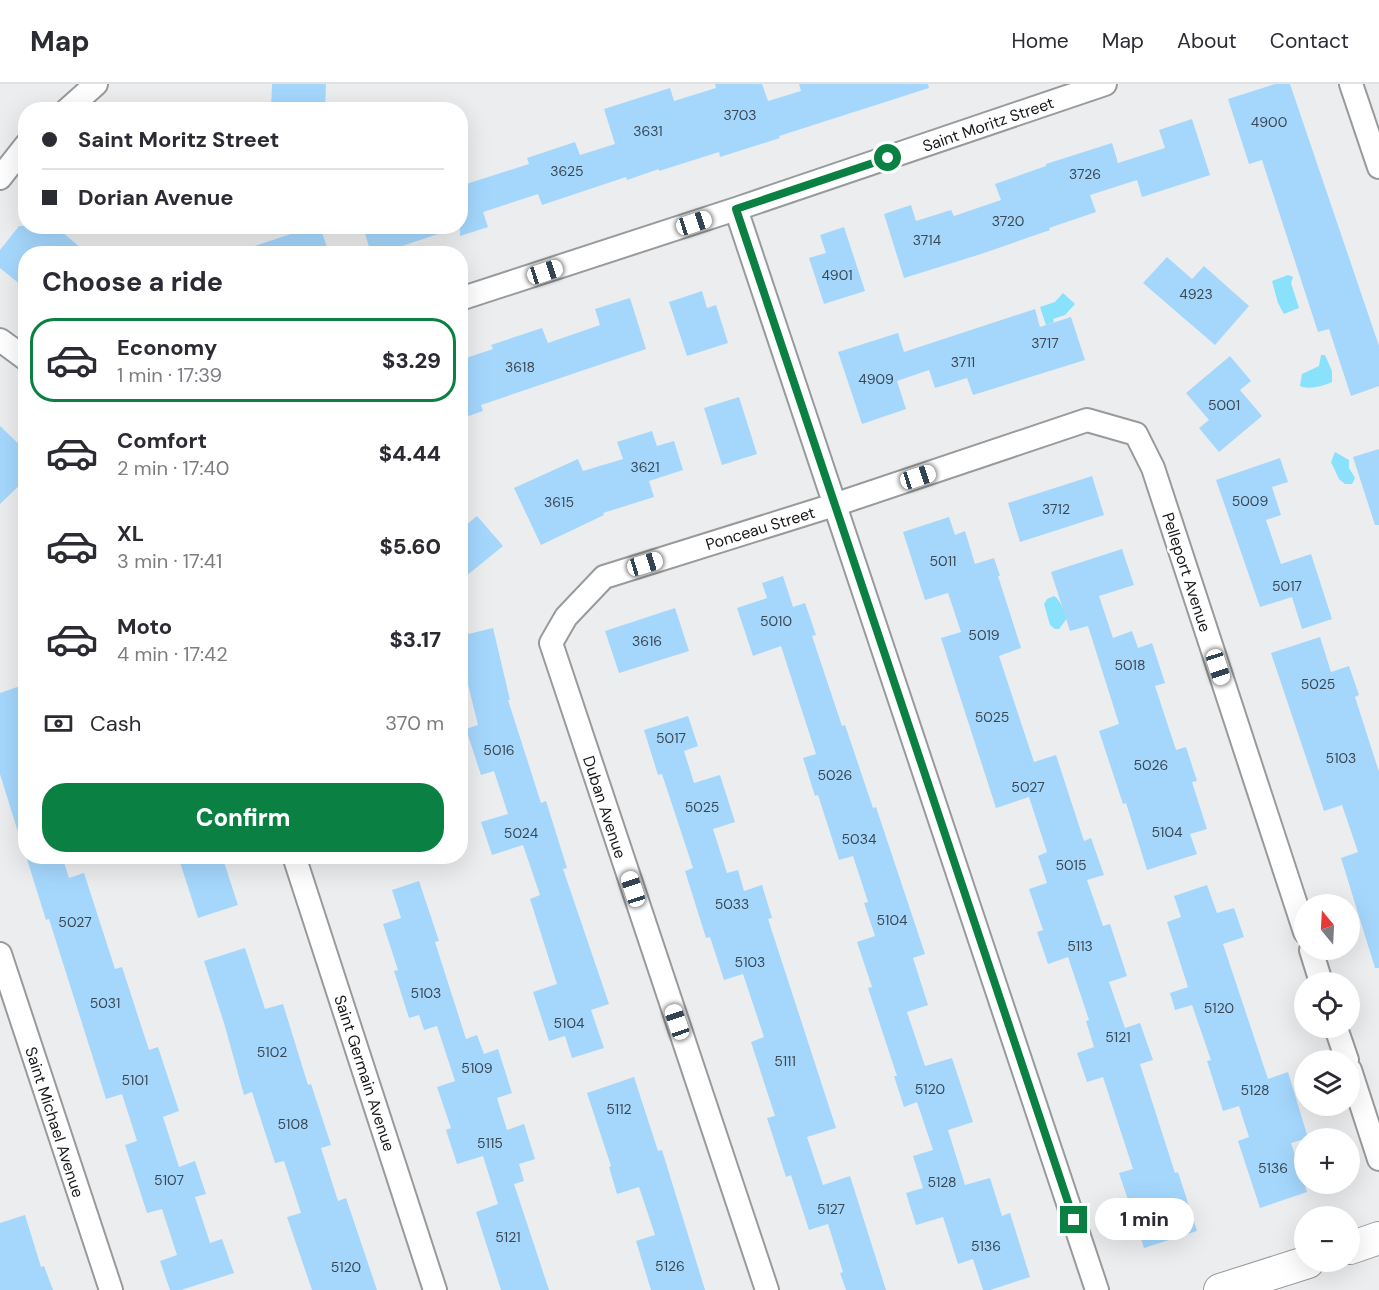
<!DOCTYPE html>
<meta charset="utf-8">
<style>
:root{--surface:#fff;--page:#f7f7f7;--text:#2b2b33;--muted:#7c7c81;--line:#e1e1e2;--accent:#0b8043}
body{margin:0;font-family:"DM Sans",sans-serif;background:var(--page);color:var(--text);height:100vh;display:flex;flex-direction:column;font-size:22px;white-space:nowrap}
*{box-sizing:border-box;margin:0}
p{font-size:20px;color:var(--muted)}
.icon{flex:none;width:33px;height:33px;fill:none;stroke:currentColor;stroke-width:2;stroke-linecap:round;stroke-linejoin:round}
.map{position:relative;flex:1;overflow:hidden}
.panel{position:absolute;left:18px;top:162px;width:450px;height:618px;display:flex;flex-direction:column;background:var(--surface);border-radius:24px;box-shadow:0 6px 24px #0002}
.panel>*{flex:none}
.hud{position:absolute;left:18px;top:18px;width:450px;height:132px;border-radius:24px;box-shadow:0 6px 24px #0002;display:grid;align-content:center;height:132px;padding:0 24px;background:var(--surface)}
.needle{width:39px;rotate:342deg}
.buttons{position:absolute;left:1294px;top:810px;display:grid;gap:12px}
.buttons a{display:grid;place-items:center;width:66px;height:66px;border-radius:50%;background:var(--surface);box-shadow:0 6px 24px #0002;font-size:30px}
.end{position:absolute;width:27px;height:27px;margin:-14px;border:8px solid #0b8043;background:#fff;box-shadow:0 0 0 3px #fff}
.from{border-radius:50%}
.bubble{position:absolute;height:42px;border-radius:21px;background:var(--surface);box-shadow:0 6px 24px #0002;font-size:20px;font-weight:800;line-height:42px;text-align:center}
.car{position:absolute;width:18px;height:36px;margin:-18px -9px;border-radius:8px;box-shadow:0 0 4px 2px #0007;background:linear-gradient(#fff 24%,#345 0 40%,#fff 0 76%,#345 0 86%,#fff 0)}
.hud b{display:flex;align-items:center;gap:21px;height:57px;font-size:22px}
.hud b+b{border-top:2px solid var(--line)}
.hud i{width:15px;height:15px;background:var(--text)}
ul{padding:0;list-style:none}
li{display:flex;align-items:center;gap:18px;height:84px;margin:0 12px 9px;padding:0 12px;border:3px solid transparent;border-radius:24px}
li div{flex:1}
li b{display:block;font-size:22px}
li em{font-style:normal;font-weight:800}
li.on{border-color:var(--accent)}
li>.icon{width:54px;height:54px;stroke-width:1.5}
h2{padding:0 24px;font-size:27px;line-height:72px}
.pay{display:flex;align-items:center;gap:15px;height:66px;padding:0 24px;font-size:22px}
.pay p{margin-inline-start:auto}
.button{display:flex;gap:12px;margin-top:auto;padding:12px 24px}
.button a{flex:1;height:69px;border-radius:24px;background:var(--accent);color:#fff;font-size:24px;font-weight:800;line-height:69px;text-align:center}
header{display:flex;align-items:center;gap:36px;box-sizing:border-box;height:84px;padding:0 30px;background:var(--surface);border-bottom:2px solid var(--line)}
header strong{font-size:28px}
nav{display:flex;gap:33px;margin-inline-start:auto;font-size:21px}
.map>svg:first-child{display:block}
.water{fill:#89e1fc}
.building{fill:#a5d7fd}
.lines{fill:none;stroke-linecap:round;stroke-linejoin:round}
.street-casing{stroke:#989a9c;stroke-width:26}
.secondary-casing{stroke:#989a9c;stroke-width:34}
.street{stroke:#fff;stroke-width:22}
.secondary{stroke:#fff;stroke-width:32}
.route{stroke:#0b8043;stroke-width:8}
.labels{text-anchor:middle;stroke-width:5;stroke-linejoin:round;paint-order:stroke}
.number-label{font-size:14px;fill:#3b4853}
.street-label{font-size:16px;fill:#18191a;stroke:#fff}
</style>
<header>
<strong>Map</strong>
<nav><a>Home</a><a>Map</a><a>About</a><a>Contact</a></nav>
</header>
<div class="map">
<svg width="1379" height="1206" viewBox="0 0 1379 1206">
<rect width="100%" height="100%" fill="#ebedef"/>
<path class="water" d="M1288 191 1293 193 1291 199 1299 224 1284 230 1278 219 1272 197Z
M1063 209 1075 220 1065 231 1053 235 1054 238 1046 241 1040 223 1055 218Z
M1321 271H1325L1332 287V298C1324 302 1308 306 1300 302L1302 290 1319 282Z
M1335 368 1349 376V384L1355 394 1352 400H1345L1339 395 1331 378Z
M1054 512C1061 516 1063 527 1068 533L1059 545H1055L1050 541 1044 520 1047 515Z"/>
<path class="building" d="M272 0H326L325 26H271Z
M715 0H762L768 17 801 7 799 0H928L929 4 779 52 780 54 720 73 719 68 659 87V85L627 96 626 93 542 121 538 110 483 128 488 143 460 152V102L529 80 527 74 575 58 580 71 615 60 604 25 670 4 674 17 716 4Z
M1275 0H1290L1379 262V302L1351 312 1329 245 1318 248 1262 76 1249 80 1228 15Z
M1192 35 1210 91 1142 113 1137 96 1090 111 1096 128 1049 144 1050 146 981 170 904 194 884 130 911 121 916 137 951 126 954 132 1001 116 995 100 1046 82V80L1112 59 1118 79 1165 64 1159 46Z
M19 142H55L88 170H26V205L0 184V166Z
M315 142H320L329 170H244L243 166Z
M363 142H449L450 146 378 170H371Z
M844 143 865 207 824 220 809 174 826 169 820 151Z
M1167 173 1192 195 1204 182 1249 222 1215 261 1143 199Z
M702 207 707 224 716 221 728 259 687 272 669 218Z
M630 214 646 265 481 321 483 327 460 335V276L493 265 491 261 542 244 548 259 600 241 595 225Z
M1035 225 1040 243 1071 233 1085 276 973 311 967 294 935 304 929 286 897 297 906 325 862 340 838 268 898 249 904 268Z
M1230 272 1251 297 1240 306 1262 332 1219 368 1199 344 1209 336 1186 309Z
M739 313 757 370 722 381 704 324Z
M0 342 26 367V395L0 420Z
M652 347 657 362 674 357 683 386 649 397 654 413 603 429 604 431 541 461 514 404 578 375 583 387 623 375 617 358Z
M1379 365V441H1375L1353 373Z
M1280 374 1288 398 1272 403 1281 431 1266 436 1281 480 1311 470 1332 535 1302 545 1292 513 1260 523 1216 396Z
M1092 392 1104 431 1020 458 1008 419Z
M477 432 503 462 460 497V446Z
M949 433 955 451 965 447 975 480 994 474 1000 492H998L1021 564 999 572 1034 678 1056 671 1084 757 1091 754 1104 791 1087 796 1103 842 1110 840 1127 892 1109 898 1125 944 1140 939 1153 976 1140 980 1175 1089 1178 1088 1197 1147 1144 1164 1119 1089 1133 1085 1103 993 1087 998 1077 969 1094 963 1086 937 1089 936 1068 873 1048 880 1037 848 1043 846 1029 805 1047 799 1038 772 1047 768 1029 713 996 724 941 554 961 548 948 509 925 516 903 448Z
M1122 465 1134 501 1099 512 1113 554 1132 547 1138 564 1152 559 1165 599 1155 602 1176 666 1186 663 1197 697 1192 698 1207 745 1190 750 1197 770 1147 786 1126 719 1123 720 1099 647 1119 640 1088 542 1070 547 1051 488Z
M783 492 793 523 805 519 816 551 812 552 842 642 845 641 873 724 876 723 925 870 913 874 928 921 907 928 925 982 952 974 973 1038 948 1046 965 1101 990 1094 1002 1132 1010 1129 1030 1193 990 1206H983L973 1175 958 1180 943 1133 916 1141 906 1109 923 1104 913 1072 933 1066 917 1018 904 1023 894 992H897L868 904 872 903 857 858 875 852 864 819 868 818 853 772 839 776 818 711 815 712 803 674 816 670 781 562 753 572 737 524 767 514 762 499Z
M675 524 689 567 619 589 605 547Z
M493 544 510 616H508L541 719 546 717 567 784 563 785 609 920 591 926 604 964 572 974 565 952 549 957 533 908 557 900 530 815 540 811 523 761 492 771 481 738 508 730 494 687 481 691 466 645 478 641 460 568V552Z
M1320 553 1331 588 1349 582 1359 611 1355 613 1379 688V884H1375L1341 774 1358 768 1342 721 1324 727 1271 569Z
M26 600V761H22L0 690V609Z
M688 632 698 662 684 667 694 699 720 691 735 738 713 745 727 789 738 786 744 807 762 801 772 834 768 835 836 1044 807 1053 823 1101 850 1092 886 1206H846L840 1189 843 1188 828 1140 809 1146 791 1091 786 1093 767 1034 775 1032 751 958 764 953 743 890 724 896 710 853 706 854 685 787 693 784 662 690 658 691 644 646Z
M26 772H62L69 794 84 789 115 885 122 883 149 966 158 963 179 1027 163 1033 179 1083 195 1077 206 1110 195 1113 210 1159 222 1155 234 1189 181 1206H170L160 1177 177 1171 162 1125 147 1129 125 1061 137 1057 122 1010 106 1015 49 835 46 836Z
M178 772H222L238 821 198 834Z
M419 797 439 857 435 858 466 955 477 951 484 970 498 965 512 1009 497 1014 507 1046 524 1040 535 1075 519 1080 524 1097 514 1100 549 1206H501L476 1128 498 1120 483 1072 457 1080 446 1046 451 1044 437 1003 455 997 437 942 424 946 419 931 409 934 394 887 398 886 383 840 401 834 392 806Z
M1207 801 1217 829 1234 824 1244 853 1223 860 1268 995 1288 988 1308 1054 1291 1059 1307 1108 1260 1124 1238 1057 1249 1053 1239 1022 1223 1027 1207 977 1211 976 1192 921 1175 926 1170 909 1188 903 1167 838 1181 833 1174 812Z
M245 864 265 925 283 920 308 1001 311 1000 331 1061 321 1064 338 1117 346 1114 377 1206H312L287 1133 301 1129 284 1077 275 1079 252 1008 244 1011 224 939 204 877Z
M634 993 658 1067 662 1066 705 1206H651L636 1157 655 1151 639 1103 617 1110 609 1083 611 1082 587 1009Z
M25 1131 41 1183 44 1182 53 1206H0V1139Z"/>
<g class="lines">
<defs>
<path id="street" d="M1351 0 1379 83
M67 26 96 0
M0 94 26 61
M736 125 1097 1206
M460 215 736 125 1105 0
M0 256 26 275
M294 772 435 1206
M1311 866 1321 898
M0 870 111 1206
M1336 944 1347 976
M1350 986 1379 1075
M767 1206 551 559 566 533 604 493 834 421 1087 336 1136 350 1153 384 1305 848"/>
<path id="secondary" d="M1350 1164 1379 1154
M1220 1206 1308 1178"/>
</defs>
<use href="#street" class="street-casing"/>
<use href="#secondary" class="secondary-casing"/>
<use href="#street" class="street"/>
<use href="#secondary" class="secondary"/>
</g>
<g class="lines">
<path class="route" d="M888 74 736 125 1074 1136"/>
</g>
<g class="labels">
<g class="number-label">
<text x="740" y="36">3703</text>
<text x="1269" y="43">4900</text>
<text x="648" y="52">3631</text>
<text x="567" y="92">3625</text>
<text x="1085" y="95">3726</text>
<text x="1008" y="142">3720</text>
<text x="927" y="161">3714</text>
<text x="837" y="196">4901</text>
<text x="1196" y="215">4923</text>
<text x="1045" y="264">3717</text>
<text x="963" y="283">3711</text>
<text x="520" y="288">3618</text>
<text x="876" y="300">4909</text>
<text x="1224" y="326">5001</text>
<text x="645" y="388">3621</text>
<text x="1250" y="422">5009</text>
<text x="559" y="423">3615</text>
<text x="1056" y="430">3712</text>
<text x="943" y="482">5011</text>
<text x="1287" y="507">5017</text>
<text x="776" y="542">5010</text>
<text x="984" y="556">5019</text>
<text x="647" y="562">3616</text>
<text x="1130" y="586">5018</text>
<text x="1318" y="605">5025</text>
<text x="992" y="638">5025</text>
<text x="671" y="659">5017</text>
<text x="499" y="671">5016</text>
<text x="1341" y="679">5103</text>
<text x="1151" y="686">5026</text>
<text x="835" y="696">5026</text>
<text x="1028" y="708">5027</text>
<text x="702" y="728">5025</text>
<text x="1167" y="753">5104</text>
<text x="521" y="754">5024</text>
<text x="859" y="760">5034</text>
<text x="1071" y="786">5015</text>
<text x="732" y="825">5033</text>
<text x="892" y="841">5104</text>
<text x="75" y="843">5027</text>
<text x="1080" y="867">5113</text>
<text x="750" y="883">5103</text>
<text x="426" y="914">5103</text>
<text x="105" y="924">5031</text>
<text x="1219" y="929">5120</text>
<text x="569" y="944">5104</text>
<text x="1118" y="958">5121</text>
<text x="272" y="973">5102</text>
<text x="785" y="982">5111</text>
<text x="477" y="989">5109</text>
<text x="135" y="1001">5101</text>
<text x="930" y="1010">5120</text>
<text x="1255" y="1011">5128</text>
<text x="619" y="1030">5112</text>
<text x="293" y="1045">5108</text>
<text x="490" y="1064">5115</text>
<text x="1273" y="1089">5136</text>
<text x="169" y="1101">5107</text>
<text x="942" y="1103">5128</text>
<text x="831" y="1130">5127</text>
<text x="508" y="1158">5121</text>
<text x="986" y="1167">5136</text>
<text x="670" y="1187">5126</text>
<text x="346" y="1188">5120</text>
</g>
<g class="street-label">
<text transform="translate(988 40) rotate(-19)" y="6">Saint Moritz Street</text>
<text transform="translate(760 444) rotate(-17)" y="6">Ponceau Street</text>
<text transform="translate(1187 488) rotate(72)" y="6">Pelleport Avenue</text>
<text transform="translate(605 723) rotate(72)" y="6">Duban Avenue</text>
<text transform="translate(365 989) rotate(72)" y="6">Saint Germain Avenue</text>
<text transform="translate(55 1038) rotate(72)" y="6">Saint Michael Avenue</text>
</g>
</g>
</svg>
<div class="buttons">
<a><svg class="needle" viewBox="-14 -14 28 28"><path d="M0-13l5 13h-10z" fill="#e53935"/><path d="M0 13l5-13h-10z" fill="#7c7c81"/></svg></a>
<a><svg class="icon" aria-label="locate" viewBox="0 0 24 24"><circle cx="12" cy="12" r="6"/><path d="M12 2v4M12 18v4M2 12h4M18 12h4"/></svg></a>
<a><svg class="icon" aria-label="layers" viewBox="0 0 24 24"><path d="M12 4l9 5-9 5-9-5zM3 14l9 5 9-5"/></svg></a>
<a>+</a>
<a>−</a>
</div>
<i class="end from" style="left:888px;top:74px"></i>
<i class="end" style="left:1074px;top:1136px"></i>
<div class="bubble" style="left:1095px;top:1114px;width:99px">1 min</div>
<i class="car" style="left:694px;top:139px;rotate:72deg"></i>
<i class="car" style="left:545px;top:188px;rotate:72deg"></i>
<i class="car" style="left:918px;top:393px;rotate:72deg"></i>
<i class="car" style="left:645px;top:480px;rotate:73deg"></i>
<i class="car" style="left:1218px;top:583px;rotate:162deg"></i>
<i class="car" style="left:633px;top:805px;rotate:342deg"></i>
<i class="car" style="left:677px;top:938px;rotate:341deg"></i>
<div class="hud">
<b><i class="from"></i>Saint Moritz Street</b>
<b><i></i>Dorian Avenue</b>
</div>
<section class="panel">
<h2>Choose a ride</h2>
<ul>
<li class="on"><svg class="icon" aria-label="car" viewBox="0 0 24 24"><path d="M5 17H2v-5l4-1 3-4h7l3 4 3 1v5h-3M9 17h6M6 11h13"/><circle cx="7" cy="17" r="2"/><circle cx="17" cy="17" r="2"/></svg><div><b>Economy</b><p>1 min · 17:39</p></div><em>$3.29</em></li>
<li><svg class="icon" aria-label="car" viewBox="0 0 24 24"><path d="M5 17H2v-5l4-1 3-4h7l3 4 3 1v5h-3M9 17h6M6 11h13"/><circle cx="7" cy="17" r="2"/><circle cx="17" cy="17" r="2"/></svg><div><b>Comfort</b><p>2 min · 17:40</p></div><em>$4.44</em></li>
<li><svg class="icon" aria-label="car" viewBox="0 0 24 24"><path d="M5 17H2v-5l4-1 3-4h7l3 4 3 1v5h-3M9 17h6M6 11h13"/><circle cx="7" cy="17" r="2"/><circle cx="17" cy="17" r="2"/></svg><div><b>XL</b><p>3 min · 17:41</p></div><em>$5.60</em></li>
<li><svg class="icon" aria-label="car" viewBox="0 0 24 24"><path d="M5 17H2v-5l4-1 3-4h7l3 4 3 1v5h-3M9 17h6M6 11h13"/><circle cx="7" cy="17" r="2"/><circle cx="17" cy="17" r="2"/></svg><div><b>Moto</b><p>4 min · 17:42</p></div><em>$3.17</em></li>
</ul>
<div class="pay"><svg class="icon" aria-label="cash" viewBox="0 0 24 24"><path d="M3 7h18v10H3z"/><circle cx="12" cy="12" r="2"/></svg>Cash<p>370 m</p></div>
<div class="button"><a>Confirm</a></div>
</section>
</div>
